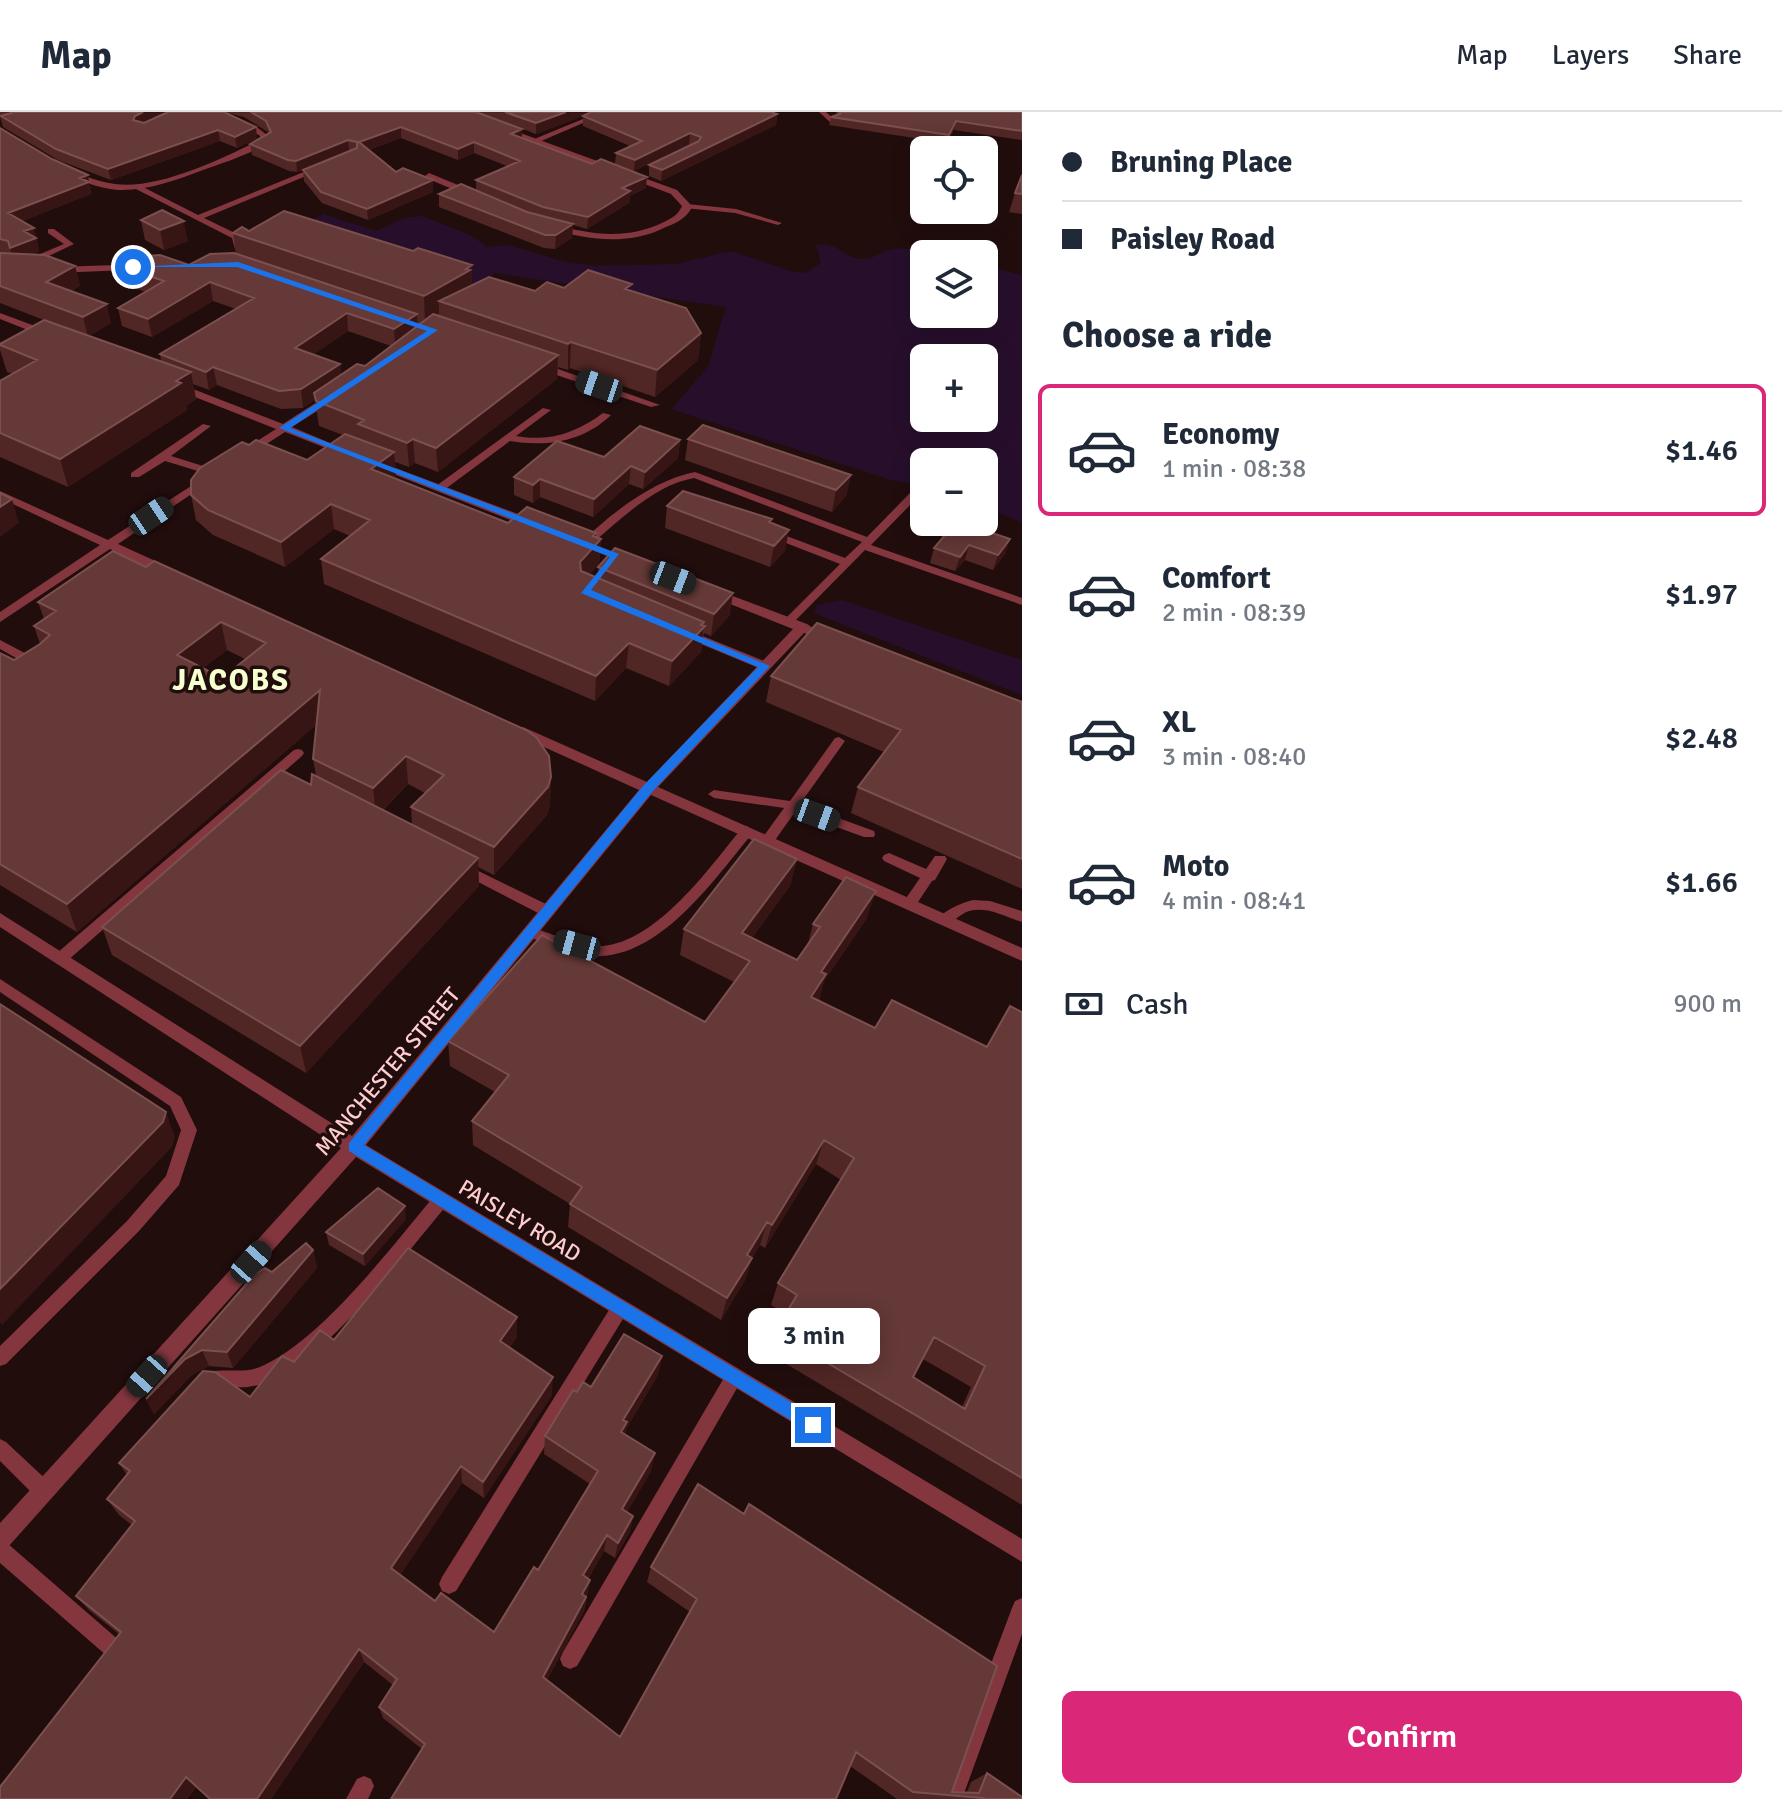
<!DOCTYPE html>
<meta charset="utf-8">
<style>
:root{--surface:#fff;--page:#f2f2f3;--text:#1f2937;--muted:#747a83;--line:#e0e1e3;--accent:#db2777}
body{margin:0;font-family:Signika,sans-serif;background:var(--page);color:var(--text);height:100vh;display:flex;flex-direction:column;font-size:30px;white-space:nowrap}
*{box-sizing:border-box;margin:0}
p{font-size:26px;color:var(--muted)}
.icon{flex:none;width:44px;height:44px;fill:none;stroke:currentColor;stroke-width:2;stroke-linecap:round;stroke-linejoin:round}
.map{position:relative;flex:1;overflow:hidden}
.details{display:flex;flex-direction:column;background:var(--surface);width:760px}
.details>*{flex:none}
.guide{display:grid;align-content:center;height:176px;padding:0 40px;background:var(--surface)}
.fabs{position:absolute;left:910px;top:24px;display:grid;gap:16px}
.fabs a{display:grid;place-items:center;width:88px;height:88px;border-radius:12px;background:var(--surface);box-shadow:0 4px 20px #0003;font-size:40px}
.end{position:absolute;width:36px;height:36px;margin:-18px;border:10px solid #1a73e8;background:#fff;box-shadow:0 0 0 4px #fff}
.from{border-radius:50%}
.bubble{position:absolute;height:56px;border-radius:12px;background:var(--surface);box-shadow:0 4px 20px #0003;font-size:26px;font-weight:600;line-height:56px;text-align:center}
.car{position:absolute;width:24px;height:48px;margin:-24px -12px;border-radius:10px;box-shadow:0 0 6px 2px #0007;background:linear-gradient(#222 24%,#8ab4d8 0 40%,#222 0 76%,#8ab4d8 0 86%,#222 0)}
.guide b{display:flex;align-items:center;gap:28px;height:76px;font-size:30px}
.guide b+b{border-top:2px solid var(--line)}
.guide i{width:20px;height:20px;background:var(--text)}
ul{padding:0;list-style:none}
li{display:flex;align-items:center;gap:24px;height:132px;margin:0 16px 12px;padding:0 24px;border:4px solid transparent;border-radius:12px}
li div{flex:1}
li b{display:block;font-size:30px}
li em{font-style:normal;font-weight:600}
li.on{border-color:var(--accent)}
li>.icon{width:72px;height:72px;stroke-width:1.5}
h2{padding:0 40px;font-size:36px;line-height:96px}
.pay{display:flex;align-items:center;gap:20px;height:88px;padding:0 40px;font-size:30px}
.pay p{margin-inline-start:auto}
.action{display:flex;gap:16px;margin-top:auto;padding:16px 40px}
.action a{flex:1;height:92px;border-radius:12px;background:var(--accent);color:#fff;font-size:32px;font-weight:600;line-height:92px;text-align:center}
header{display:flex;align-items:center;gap:48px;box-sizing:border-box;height:112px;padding:0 40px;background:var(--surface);border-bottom:2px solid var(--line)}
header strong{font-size:38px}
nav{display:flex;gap:44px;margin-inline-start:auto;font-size:28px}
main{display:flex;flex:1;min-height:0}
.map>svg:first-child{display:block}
.green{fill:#270f2c;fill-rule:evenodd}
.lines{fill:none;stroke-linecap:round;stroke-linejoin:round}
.lane{fill:#83363e;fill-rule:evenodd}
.street{fill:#83363e;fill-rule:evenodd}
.wall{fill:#512725;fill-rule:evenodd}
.shaded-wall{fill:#361514}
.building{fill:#643937;stroke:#7c504f;stroke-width:2;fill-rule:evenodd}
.route{fill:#1a73e8}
.labels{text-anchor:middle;stroke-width:7;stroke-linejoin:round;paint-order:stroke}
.street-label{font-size:22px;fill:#ffced0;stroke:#220d0d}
.district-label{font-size:30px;font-weight:bold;letter-spacing:2px;fill:#f5ffd0;stroke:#220d0d}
</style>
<header>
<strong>Map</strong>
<nav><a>Map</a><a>Layers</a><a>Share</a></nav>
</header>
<main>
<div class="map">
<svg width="1022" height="1687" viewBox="0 0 1022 1687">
<rect width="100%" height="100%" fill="#220d0d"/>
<path class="green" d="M323 102 376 119 404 106 422 104 472 124 487 135 508 133 565 150 595 154 676 152 731 139 794 160 805 161 821 151 816 133C836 129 841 143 858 147 870 149 879 141 890 138 902 134 922 139 935 142H924V202H984V153L1022 163V410L984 396V350H924V374L891 368 671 297 708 255 726 195 495 161 476 175 292 122ZM924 246H984V306H924Z
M842 488 1022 548V583L814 501 817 493Z"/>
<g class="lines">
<path class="lane" d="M819 0H826L836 9 830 10Z
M595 2 597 5 539 30 532 28Z
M316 55 323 57 204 106 239 123 243 137 239 139 235 137 232 126 132 75 139 73 198 103Z
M687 92 736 97 782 111 778 113 735 101 684 96 683 94Z
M48 117H54L74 132 32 152H26V148L64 132 48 121Z
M543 296 551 298 516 324C550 330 576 321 603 301L611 303C583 330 547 335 510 329L444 378H436V374Z
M203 312 211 314 171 344 219 359V363H211L165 349 139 365H131V361Z
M695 360 867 425 910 381H918V385L871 433 1022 486V493L865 438 792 512H784V508L840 452 768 424V420H776L845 446 862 430 694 366C654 373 619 409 589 434L585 435 580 432C608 403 655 367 695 360Z
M688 518 769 551 771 554 765 558 761 557 684 525V519Z
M0 528 42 550 44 553 42 556H34L0 537Z
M839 625 845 629 800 692 874 719 875 722 874 725H864L795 700 773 731 768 733 761 728 784 696 714 686 708 682 714 678 790 689 835 626Z
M298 637 302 638 304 641 302 644 67 849H57L55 845 57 841 294 638Z
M747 714 753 719 752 722C715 766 665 840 602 844 577 846 549 831 525 824L523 820 530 815C552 821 578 835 602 834 657 830 710 755 742 716Z
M889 741 926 757 935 744H945L947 747 935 768 932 769 914 796 909 797 902 792 920 766 884 749 882 746 884 743Z
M462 751 552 795 554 799 552 803H542L457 759 455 756 457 753Z
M973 788 990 789 1022 799V810C1005 805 988 794 969 799 958 803 951 814 939 812L937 808C946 797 959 792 973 788Z
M0 867 181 985 197 1018 179 1073 139 1119 6 1252 0 1254V1234L127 1109 166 1064 181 1018 170 994 0 880Z
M441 1081 447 1083 449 1088 447 1093C403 1145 325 1251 261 1272 243 1279 224 1272 206 1277L200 1274 197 1268 200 1262C220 1254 241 1263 260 1255 321 1229 392 1134 435 1083Z
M620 1188 626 1190 628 1196 626 1202 456 1479 449 1482 442 1479 439 1472 442 1465 614 1190Z
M734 1256 740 1259 743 1265 740 1271 577 1554 570 1557 563 1554 560 1547 563 1540 728 1259Z
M0 1327 6 1330 51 1372 53 1379 51 1386 44 1388 37 1386 0 1349Z
M0 1429 7 1431 121 1530 124 1537 121 1544 114 1547 107 1544 0 1451Z
M1022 1486V1522L962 1687H940L1012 1496 1015 1489Z
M364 1664 371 1667 374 1674 368 1687H346L357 1667Z"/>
<path class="street" d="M208 0C227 0 260 12 271 28 252 42 225 50 203 58 177 68 147 79 118 78 77 75 35 43 0 23V18H3C37 37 75 67 115 72 158 78 223 46 262 27L259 23Z
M501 14 677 78 690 92 691 97C685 107 676 111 666 115 629 134 588 128 550 117V113L553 112C591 123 627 128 664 110 672 106 678 103 682 94L671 82 501 18Z
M429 61 475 80 476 82 469 84 426 66 425 64Z
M146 152 149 153V157L57 161 52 158 57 155Z
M0 201 51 220 52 222 43 224 0 207Z
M533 251H541L660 293 651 295 533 255Z
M172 272H180L283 312 328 283H336V287L292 315 354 341 344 343 285 320 248 344H240V340L276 317 172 276Z
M377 349 539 410 541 413 539 416H531L373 354V350Z
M208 363 212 364V368L118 432 173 457V463H165L110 437 0 510V500L100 433 0 386V379L108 428Z
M714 477 807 512 817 519 811 523 804 521 658 675 1022 836V849L651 683 366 1033 1022 1427V1450L356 1045 8 1435 0 1438V1411L341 1036 0 815V801L352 1024 639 678 513 621 511 618 513 615H523L647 670 793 517 710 484 708 481Z"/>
</g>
<path class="wall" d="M0 0H224L257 26 237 36 220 29 111 68 58 48 3 15 0 5Z
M225 0H476L522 17V26L646 76 630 84 629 91 587 117 573 113 572 126 555 137 544 136 439 95V82L476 78V68L507 54 474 41 458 48 401 26 369 38 396 60 433 68V80L368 108 322 91 304 69 303 58 297 60 289 59 252 43 250 32 268 21V20L244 5Z
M477 0H771L777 2 776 13 661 69 649 64V53L691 33 689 32 634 59 615 52 616 41 630 34 583 14V4L536 22Z
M836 0H1022V28L954 18 947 31 829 13 831 5 836 3Z
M0 16 91 75 90 76 91 82 22 109 37 128V129L39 139 30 143 75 154 80 174 71 179 111 211 89 224 161 249 160 242 236 197 213 189 152 225 122 214 118 196 146 180 129 174 126 156 189 153 236 142 233 121 249 119 472 173 535 179 564 176 631 179 701 221 698 248 655 285 570 256 568 258 558 255 557 267 438 360 415 351 409 355 395 350 396 365 394 366 508 411 596 421V425L601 427 599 452 590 462 598 466V455L730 503 711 524 704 521 701 540 669 574 626 556 595 589 324 472 321 447 350 424 334 417 285 455 213 423 196 408 191 383 249 333 307 348 343 323 319 314 315 288 303 296 281 297 217 273 209 278 193 272 196 287 186 294 187 298 68 375 0 345V269L13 262 7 260 0 238V232L44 208 0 191ZM348 219 391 234 365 254 341 262 340 252 314 242Z
M1022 63V102L1009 100 1015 81Z
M141 108 188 129 164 138 145 128Z
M688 327 851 363 846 384 832 400 685 348Z
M680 328 678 346 643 377 629 372 593 405 540 385 533 391 514 383V365Z
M667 394 771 411 785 439 770 455 665 416Z
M1010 427 1005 442 993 458 965 448 955 459 930 451 934 436Z
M113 439 551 665 550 693 547 703 494 763 478 755 479 774 306 961 112 843 102 815 311 673 316 664 313 647 317 612 77 820 0 773V541L14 548 40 532 34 514 44 507 38 490ZM227 538 245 547 222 566 203 556ZM408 672 425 681 411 695 412 713 383 698Z
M771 564 1022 590V777L851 701 858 675 884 640 766 590Z
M797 747 790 774 752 826 797 848 808 832 813 812 867 806 824 869 819 889 875 916 987 935 1022 900V1393L768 1241 775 1220 786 1202 771 1193 778 1171 841 1068 816 1052 765 1136 760 1133 752 1146 745 1168 721 1208 568 1115 570 1092 473 1033 472 1009 495 980 450 954 448 929 705 910 734 870 680 843 684 817ZM923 1247 971 1275 962 1295 913 1265Z
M406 1107 365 1154 329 1133 326 1120Z
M313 1138 317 1156 233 1256 209 1254 193 1262 154 1302 146 1287 272 1160Z
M517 1225 509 1236 552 1283 484 1386 462 1371 400 1463 435 1489 494 1520 538 1458 590 1372 544 1342 545 1324 577 1280 591 1275 662 1244 658 1263 626 1317 625 1322 651 1359 627 1400 633 1404 630 1420 615 1446 604 1439 588 1467 590 1468 584 1499 547 1568 620 1625 690 1500 647 1470 651 1455 698 1372 952 1680H967L971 1670 987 1661 1022 1687H897L850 1654 422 1637 383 1606 379 1595 393 1573 364 1550 271 1687H210L196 1675 187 1687H0L119 1522 89 1498 76 1484 132 1413 119 1403 107 1387 127 1363 119 1351 250 1285 294 1250 334 1228Z"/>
<path class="shaded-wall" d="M143 0H169L137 14 133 8 135 4Z
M566 0H594L536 22V11Z
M777 2 776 13 661 69 662 58Z
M956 9 954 18 947 31 949 23Z
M256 15 257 26 237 36 235 25Z
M401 15V26L360 41 359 30Z
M522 17V28L511 22Z
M218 18 220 29 111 68 108 57Z
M690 21 689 32 634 59 635 48Z
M348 28 349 39 297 60 296 49Z
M474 30V41L458 48V37Z
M88 63 91 82 11 114 8 101Z
M647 65 646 76 630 84 629 91 587 117 588 105 622 76Z
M433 68V80L368 108 367 97Z
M184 109 188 129 164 138 160 118Z
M573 112 572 126 555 137 556 123Z
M34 116 39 139 13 149 10 136 24 119Z
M472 153V179L439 189V202L425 210 424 184Z
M75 154 80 174 51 189 46 170Z
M210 170 213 189 152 225 148 207Z
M107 192 111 211 88 225 83 205Z
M347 201 348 219 310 245 295 236Z
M417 202 418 220 395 235 394 217Z
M701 221 698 248 655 285 657 258Z
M571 230 570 256 568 258V232Z
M558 243 557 267 438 360 436 336Z
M340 252 342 270 314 281 315 288 303 296 301 277Z
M213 255 217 273 209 278 206 260Z
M191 260 196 287 186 294 187 298 68 375 60 347Z
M413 327 415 351 409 355 407 331Z
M680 328 678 346 643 377 645 360Z
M394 340 396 365 373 382 371 357Z
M631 354 629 372 593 405 594 387Z
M851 363 846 384 832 400 836 378Z
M540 367V385L533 391V373Z
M12 387 19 411 0 425V395Z
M331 392 334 417 285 455 281 430Z
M789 418 785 439 770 455 774 434Z
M596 421V433L601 427 599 452 579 475 580 450 593 424Z
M1010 427 1005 442 993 458 998 443Z
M969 433 965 448 955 459 960 445Z
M733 481 730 503 711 524 714 502Z
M221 510 227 538 183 571 177 543Z
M704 510 701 540 669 574 672 549Z
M629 531 626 556 595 589 596 564Z
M320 578 324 606 77 820 67 792Z
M406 644 408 672 376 704 373 676Z
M551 665 550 693 547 703 494 763V735Z
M478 746 479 774 306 961 300 934Z
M797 747 790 774 739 844 742 821Z
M876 779 867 806 824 869 819 889 811 885 821 860Z
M166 1000 175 1025 172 1035 2 1213 0 1210V1177Z
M824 1028 816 1052 765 1136 772 1113Z
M405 1094 406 1107 365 1154 363 1142Z
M767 1110 760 1133 740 1165 747 1143Z
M313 1138 317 1156 233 1256 227 1240Z
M752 1146 745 1168 721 1208 727 1186Z
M517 1205V1225L500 1249V1229Z
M202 1238 209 1254 193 1262 154 1302 146 1287 185 1247Z
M662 1244 658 1263 626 1317 624 1328 618 1337 623 1308Z
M553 1265 552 1283 484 1386 483 1370Z
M655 1341 651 1359 619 1413 622 1397Z
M461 1354 462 1371 395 1471 391 1456Z
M633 1404 630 1420 615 1446 618 1431Z
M607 1423 604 1439 581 1478 583 1463Z
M590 1468 587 1482 580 1496 582 1482Z
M586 1485 584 1499 542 1577 543 1565Z
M359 1537 364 1550 271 1687H257Z
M186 1665 196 1674 187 1687H170Z"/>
<path class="building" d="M10 0H143L135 4 133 8 144 11 168 0H224L256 15 235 25 218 18 108 57 56 37 1 4 11 1Z
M251 0H476L522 17 511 22 592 52 601 47 647 65 622 76 630 79 588 105 543 95 476 68 520 49 474 30 458 37 401 15 359 30 396 60 403 56 433 68 367 97 321 80 303 58 357 36V30L348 28 296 49 288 48 250 32 271 20 266 9Z
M505 0H566L536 11Z
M591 0H771L777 2 662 58 649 53 699 29 701 25 690 21 635 48 616 41 642 29 583 4Z
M839 0H1022V19L956 9 949 23 831 5 840 2Z
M0 16 52 47 88 63 80 66 89 70 8 101 34 116 24 119 36 126 10 136 8 129 0 127Z
M1022 63V82L1015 81Z
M461 72 527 100 573 112 556 123H545L439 82Z
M162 98 184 109 160 118 141 108Z
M284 99 413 139 418 136 472 153 466 157 470 158 424 184 233 121 242 115 249 119Z
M0 141 45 143 75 154 46 170 107 192 83 205 0 174Z
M234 141 417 202 394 217 347 201 295 236 340 252 301 277 279 279 213 255 206 260 160 242 254 186 210 170 148 207 118 196 164 169 126 156 148 144 160 143 189 153 210 142Z
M588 158 632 172 625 177 686 196 701 221 657 258 571 230 568 232 439 189 489 165 535 179 547 170 564 176Z
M433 202 558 243 436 336 413 327 407 331 358 312 364 308 316 289 314 281 357 252 365 254Z
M44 208 191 260 176 269 181 271 60 347 0 321V269L37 248 0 233V232Z
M703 313 851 363 836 378 688 327Z
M640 314 680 328 645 360 631 354 594 387 540 367 533 373 514 365 557 329 604 345Z
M345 322 394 340 371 357 508 411 527 395 596 421 593 424 601 427 580 450 581 459 704 510 701 513 705 514 672 549 629 531 596 564 321 447 370 408 331 392 281 430 208 398 191 383V368L200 356 242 330 249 333 256 328 307 348Z
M683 379 772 407 769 410 789 418 774 434 667 394Z
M0 381 12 387 0 395Z
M956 410H960L1010 427 998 443 969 433 960 445 934 436Z
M615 436 733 481 714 502 598 455Z
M113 439 146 455 154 449 526 618 536 625 549 644 551 665 548 675 494 735 411 695 444 663 406 644 373 676 313 647 320 578 67 792 0 752V541L14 548 40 532 50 523 34 514 56 499 38 490ZM221 510 266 531 222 566 177 543Z
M817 511 1022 590V747L858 675 901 618 771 564Z
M281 658 311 673 312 662 478 746 300 934 102 815Z
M754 727 797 747 742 821 797 848 820 815 813 812 846 765 876 779 821 860 826 862 811 885 875 916 892 888 987 935 1010 894 1022 900V1366L775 1220 797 1183 778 1171 854 1046 824 1028 772 1113 767 1110 747 1143 752 1146 727 1186 570 1092 582 1075 472 1009 509 963 448 929 542 823 705 910 750 849 684 817ZM934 1225 985 1254 965 1297 913 1265Z
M0 892 166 1000 163 1010 0 1177Z
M378 1076 405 1094 363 1142 326 1120Z
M306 1131 313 1138 227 1240 202 1238 185 1247 146 1287 255 1162 265 1156 272 1160Z
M408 1136 517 1205 500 1229 553 1265 483 1370 461 1354 391 1456 435 1489 441 1481 494 1520 534 1455 538 1458 598 1359 545 1324 573 1278 577 1280 583 1270 591 1275 624 1222 662 1244 623 1308 627 1310 621 1320 655 1341 622 1397 633 1404 618 1431 607 1423 583 1463 590 1468 582 1482 586 1485 543 1565 620 1625 697 1487 651 1455 698 1372 744 1402 749 1392 997 1554 952 1680 979 1681 987 1661 1022 1685V1687H982L983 1686 913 1680 856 1640 836 1687H391L425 1632 379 1595 397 1567 359 1537 257 1687H210L186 1665 170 1687H0V1675L121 1520 76 1484 135 1409 107 1387 130 1359 119 1351 203 1259 215 1260 250 1285 282 1244 294 1250 320 1218 334 1228Z"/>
<path class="route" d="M238 150 438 218 290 316 619 442 591 478 770 554 652 680 364 1033 819 1307V1318H807L349 1039V1031L643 674 758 555 581 481 610 445 279 316 427 219 237 155H129Z"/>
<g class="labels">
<g class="street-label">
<text transform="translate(387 959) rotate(-50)" y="8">MANCHESTER STREET</text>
<text transform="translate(520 1108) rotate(31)" y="8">PAISLEY ROAD</text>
</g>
<g class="district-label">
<text x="231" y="578">JACOBS</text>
</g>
</g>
</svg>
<div class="fabs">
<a><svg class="icon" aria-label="locate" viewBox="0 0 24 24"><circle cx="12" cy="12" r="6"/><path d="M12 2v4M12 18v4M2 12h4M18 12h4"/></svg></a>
<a><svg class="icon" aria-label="layers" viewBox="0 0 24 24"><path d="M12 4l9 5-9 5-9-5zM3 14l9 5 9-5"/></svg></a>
<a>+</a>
<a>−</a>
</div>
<i class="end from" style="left:133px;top:155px"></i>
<i class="end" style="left:813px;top:1313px"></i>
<div class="bubble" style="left:748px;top:1196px;width:132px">3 min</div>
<i class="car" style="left:599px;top:274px;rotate:289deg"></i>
<i class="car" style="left:151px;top:404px;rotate:56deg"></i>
<i class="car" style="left:673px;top:466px;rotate:111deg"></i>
<i class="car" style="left:817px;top:703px;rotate:110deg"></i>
<i class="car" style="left:577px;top:833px;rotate:285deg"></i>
<i class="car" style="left:251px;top:1150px;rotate:42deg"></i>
<i class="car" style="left:147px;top:1264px;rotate:222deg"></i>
</div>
<section class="details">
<div class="guide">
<b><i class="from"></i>Bruning Place</b>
<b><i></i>Paisley Road</b>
</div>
<h2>Choose a ride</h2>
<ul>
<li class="on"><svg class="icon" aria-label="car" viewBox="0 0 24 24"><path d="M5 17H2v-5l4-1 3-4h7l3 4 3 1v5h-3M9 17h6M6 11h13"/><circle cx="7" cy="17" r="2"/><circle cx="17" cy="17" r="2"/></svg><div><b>Economy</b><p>1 min · 08:38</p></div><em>$1.46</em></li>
<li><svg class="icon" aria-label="car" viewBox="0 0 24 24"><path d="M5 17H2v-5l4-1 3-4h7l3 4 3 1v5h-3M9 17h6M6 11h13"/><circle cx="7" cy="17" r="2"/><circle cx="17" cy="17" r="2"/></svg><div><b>Comfort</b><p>2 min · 08:39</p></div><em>$1.97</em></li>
<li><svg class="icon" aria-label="car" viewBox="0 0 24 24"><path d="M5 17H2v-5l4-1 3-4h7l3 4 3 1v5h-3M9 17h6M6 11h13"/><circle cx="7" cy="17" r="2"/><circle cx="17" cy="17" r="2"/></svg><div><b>XL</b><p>3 min · 08:40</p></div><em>$2.48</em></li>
<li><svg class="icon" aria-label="car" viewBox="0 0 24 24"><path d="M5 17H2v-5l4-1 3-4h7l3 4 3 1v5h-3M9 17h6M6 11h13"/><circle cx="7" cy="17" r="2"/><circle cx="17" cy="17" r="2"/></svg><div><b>Moto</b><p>4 min · 08:41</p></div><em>$1.66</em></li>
</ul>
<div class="pay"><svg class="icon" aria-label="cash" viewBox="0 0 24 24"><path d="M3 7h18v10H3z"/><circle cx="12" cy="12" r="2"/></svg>Cash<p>900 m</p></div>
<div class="action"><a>Confirm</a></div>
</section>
</main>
